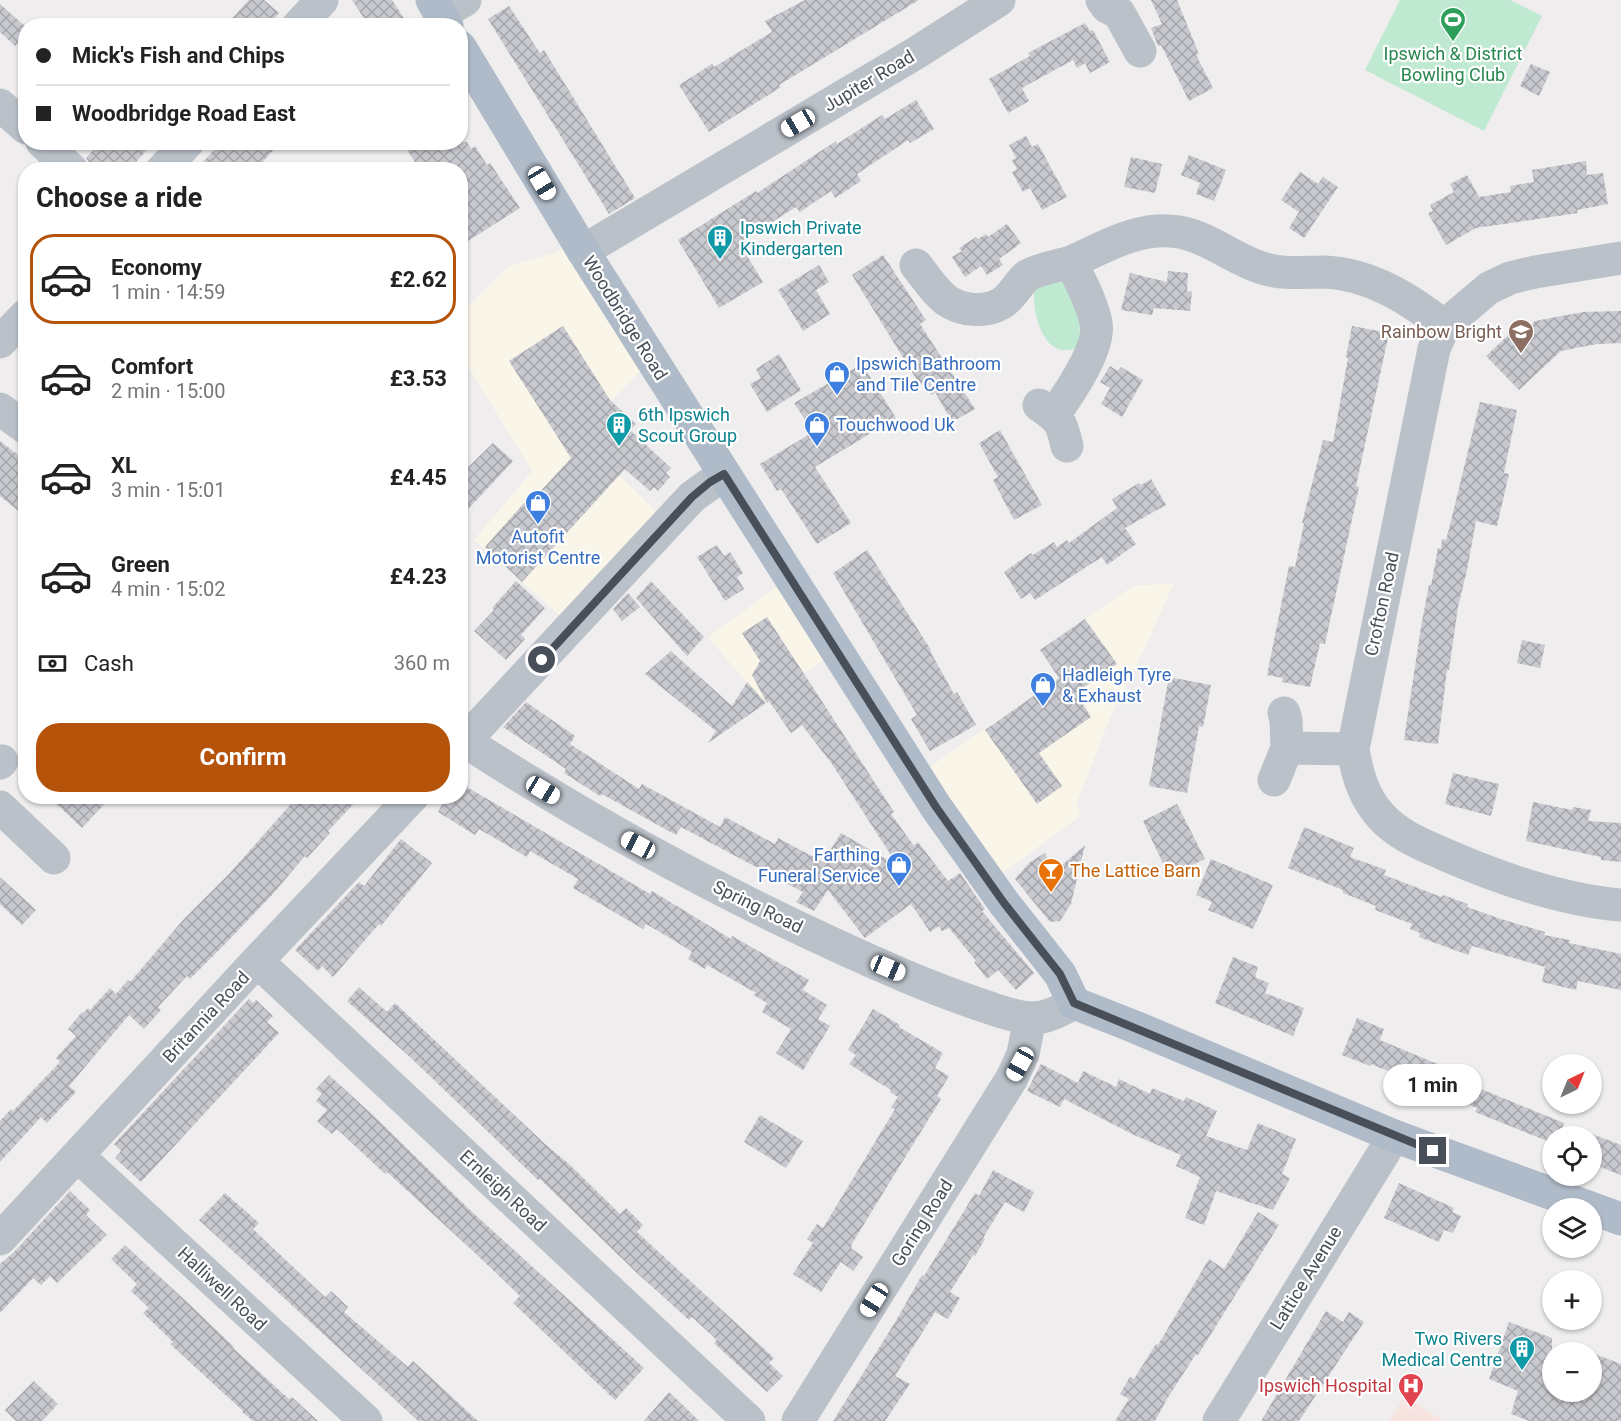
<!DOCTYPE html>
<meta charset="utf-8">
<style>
:root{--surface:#fff;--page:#f6f6f6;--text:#222;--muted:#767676;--line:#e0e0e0;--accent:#b45309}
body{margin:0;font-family:Roboto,sans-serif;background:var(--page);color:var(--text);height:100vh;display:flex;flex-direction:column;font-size:22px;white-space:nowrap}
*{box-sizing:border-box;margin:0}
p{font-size:20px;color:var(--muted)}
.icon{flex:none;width:33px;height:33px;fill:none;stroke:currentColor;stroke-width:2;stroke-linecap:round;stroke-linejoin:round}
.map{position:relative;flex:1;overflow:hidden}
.panel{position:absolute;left:18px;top:162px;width:450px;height:642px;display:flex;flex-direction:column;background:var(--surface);border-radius:24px;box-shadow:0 2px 4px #0004}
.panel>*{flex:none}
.hud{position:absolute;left:18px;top:18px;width:450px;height:132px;border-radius:24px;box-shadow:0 2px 4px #0004;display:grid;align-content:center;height:132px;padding:0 18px;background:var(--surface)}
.needle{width:39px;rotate:43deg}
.tools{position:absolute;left:1542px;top:1054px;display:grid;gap:12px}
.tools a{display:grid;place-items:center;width:60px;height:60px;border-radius:50%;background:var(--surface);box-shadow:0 2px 4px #0004;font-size:30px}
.end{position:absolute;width:27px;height:27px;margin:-14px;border:8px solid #484f58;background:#fff;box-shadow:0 0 0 3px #fff}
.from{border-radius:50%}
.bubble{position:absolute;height:42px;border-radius:21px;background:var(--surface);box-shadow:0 2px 4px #0004;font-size:20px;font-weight:700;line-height:42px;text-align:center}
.car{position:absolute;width:18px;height:36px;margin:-18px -9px;border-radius:8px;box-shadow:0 0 4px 2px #0007;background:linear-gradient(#fff 24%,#345 0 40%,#fff 0 76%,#345 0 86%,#fff 0)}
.hud b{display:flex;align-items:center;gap:21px;height:57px;font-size:22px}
.hud b+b{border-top:2px solid var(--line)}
.hud i{width:15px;height:15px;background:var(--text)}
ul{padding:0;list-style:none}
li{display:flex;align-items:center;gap:18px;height:90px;margin:0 12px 9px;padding:0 6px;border:3px solid transparent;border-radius:24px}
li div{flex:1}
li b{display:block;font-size:22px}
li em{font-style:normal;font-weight:700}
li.active{border-color:var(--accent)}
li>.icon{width:54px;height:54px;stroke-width:1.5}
h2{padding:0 18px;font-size:27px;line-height:72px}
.pay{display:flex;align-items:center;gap:15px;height:66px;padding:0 18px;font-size:22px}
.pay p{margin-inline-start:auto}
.button{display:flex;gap:12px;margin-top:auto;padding:12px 18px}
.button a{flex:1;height:69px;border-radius:24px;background:var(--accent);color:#fff;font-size:24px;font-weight:700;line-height:69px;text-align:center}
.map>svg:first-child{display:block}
.commercial{fill:#f9f5e8}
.medical{fill:#f7e3e0}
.green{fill:#c0e9d2}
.building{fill:url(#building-cross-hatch)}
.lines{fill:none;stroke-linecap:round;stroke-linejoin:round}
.minor{stroke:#bac1c8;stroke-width:33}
.major{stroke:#b0bbc9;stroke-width:33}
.route{stroke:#484f58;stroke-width:8}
.labels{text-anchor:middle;stroke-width:4.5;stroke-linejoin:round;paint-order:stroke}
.leisure-label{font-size:18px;fill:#27864d;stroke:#fff}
.street-label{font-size:18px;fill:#484f58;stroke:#fff}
.culture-label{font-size:18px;fill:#0d838f;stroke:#fff;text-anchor:start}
.education-label{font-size:18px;fill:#785e54;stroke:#fff;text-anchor:end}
.shop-label{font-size:18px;fill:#366cbe;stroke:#fff;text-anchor:start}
.food-label{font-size:18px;fill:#c56008;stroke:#fff;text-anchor:start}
.health-label{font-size:18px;fill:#be3a42;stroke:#fff;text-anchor:end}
</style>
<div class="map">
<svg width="1621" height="1421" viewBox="0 0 1621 1421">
<defs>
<pattern id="building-cross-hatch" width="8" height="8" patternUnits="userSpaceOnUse" patternTransform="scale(1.5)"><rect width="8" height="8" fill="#c8c9cf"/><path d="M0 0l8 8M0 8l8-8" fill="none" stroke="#a4a6ab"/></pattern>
</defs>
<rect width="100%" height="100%" fill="#efeded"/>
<path class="commercial" d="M574 237 652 360 577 435 658 513 562 617 474 540 532 471 461 355V313L509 266 558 252Z
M1174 583 1144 650 1109 720 1077 803 1080 816 996 878 922 772 1059 678 1040 650 1133 586Z
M779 585 825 659 763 702 708 637Z"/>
<path class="medical" d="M1405 1396V1397L1444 1421H1389Z"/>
<path class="green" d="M1400 0H1510L1542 16 1484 131 1365 70Z
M1061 280 1081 306 1079 347C1045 363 1033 317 1034 292L1039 287Z"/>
<path class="building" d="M249 0H264L279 13 268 26H225Z
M352 0H392L409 26H369Z
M805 0H919L779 85 781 87 709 132 679 85 712 64 714 67 772 32 765 21Z
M1151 0H1177L1199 54 1196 55 1213 88 1189 101 1161 45 1158 46 1151 28 1162 24Z
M0 4 26 27V35L15 46 0 32Z
M509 6 540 53 544 50 635 198 609 214 488 19Z
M1085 23 1090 31 1093 30 1110 62 1090 73 1085 63 1077 68 1073 60 1022 88 1029 101 1008 113 989 79 1030 56 1028 53Z
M1531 64 1550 72 1539 96 1520 86Z
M916 100 934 129 910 143 908 140 857 174 861 181 835 198 831 191 800 212 796 207 739 243 763 282 719 308 678 240 756 191 757 193 836 141 837 144 882 115 885 119Z
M1026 136 1032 147 1038 144 1067 197 1042 210 1030 188 1023 192 1012 172 1017 169 1012 160 1016 158 1009 145Z
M100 142H154L129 170H95L86 158Z
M221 142H281L255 170H196Z
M402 142H467L471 149 475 146 487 165 490 163 520 208 460 246V170H420Z
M1189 155 1226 170 1214 201 1196 194 1200 183 1181 175Z
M1131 157 1162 164 1155 193 1124 187Z
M1586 161 1587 175 1603 173 1608 204 1577 210 1578 213 1476 228 1446 245 1428 213 1433 211 1430 205 1454 192 1450 184 1467 175 1479 197 1511 192 1510 186 1534 182 1532 170Z
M1300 172 1318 184 1323 177 1338 187 1304 238 1289 228 1299 212 1281 200Z
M1007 224 1021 243 999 259 1003 265 987 275 981 266 965 277 952 257 962 251 959 248 976 237 978 239 986 234 988 237Z
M883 255 926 320 920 324 975 409 952 422 935 392 931 395 923 383 920 385 852 275Z
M819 265 829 282 816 290 830 314 803 331 778 290Z
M1168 271 1188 273 1187 291 1192 292 1190 311 1154 308 1152 315 1121 310 1130 273 1167 282Z
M1621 311V343L1597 344 1561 351 1519 390 1486 356 1520 324 1523 327 1529 322 1532 324 1535 321 1583 312Z
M563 326 610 400 636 424 630 430 671 468 666 473 670 477 658 491 654 487 650 491 625 469 522 582 485 547 524 503 528 505 571 458 509 361Z
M1352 326 1389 333 1356 486 1359 487 1325 644 1320 643 1310 687 1282 682 1283 678 1267 675 1289 566 1295 567 1304 523H1302L1323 440 1333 442 1348 358 1346 357Z
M779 354 801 390 767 412 750 384 761 378 756 369Z
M862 364 896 418 815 467 851 523 817 544 781 489 777 491 760 464 813 432 794 403Z
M1110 366 1118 371 1121 367 1143 380 1122 417 1101 404 1110 388 1100 382Z
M1480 402 1517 410 1504 473 1509 474 1497 526 1476 521 1467 570 1458 607 1449 670H1447L1438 744 1404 740 1421 627 1429 585 1431 586 1438 548 1441 549 1442 539 1446 540 1449 529Z
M1000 430 1042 505 1014 520 993 480 998 477 979 443Z
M0 441 26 461V517L0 496Z
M493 443 513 461 460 518V475Z
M1151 479 1166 505 1125 528 1136 544 1107 565 1102 557 1035 600 1030 593 1021 599 1004 572 1031 553 1033 555 1054 542 1057 547 1067 540 1069 543 1117 508 1112 499 1139 483 1141 485Z
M717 545 724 556 730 552 743 573 737 577 744 589 725 601 697 557Z
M867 550 931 650 930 651 954 694 957 692 976 725 930 751 911 719 917 715 833 573Z
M516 581 545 608 521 635 525 639 506 660 474 631 494 610 492 608Z
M651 581 704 637 687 656 636 598Z
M628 593 640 607 622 621 613 609Z
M767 617 894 812 891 814 914 846 918 842 948 881 960 873 985 909 982 911 1034 973 1016 990 998 970 987 979 974 962 976 961 949 928 942 931 939 926 930 932 911 904 865 938 828 890 814 911 796 902 803 892 681 827 676 835 602 794 600 796 564 773 566 769 503 727 526 702 575 736 570 744 639 789 642 784 720 827 725 817 775 844 778 838 823 862 841 833 898 866 832 764 802 725 791 733 769 701 767 703 752 675 760 661 742 633Z
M1085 619 1117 664 1076 693 1091 717 1039 753 1062 786 1037 804 985 730 1059 678 1040 650Z
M1522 640 1545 645 1540 668 1517 663Z
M671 651 732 706 747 682 766 703 708 743 716 731 645 674Z
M1169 677 1211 685 1203 727 1199 726 1187 793 1149 786Z
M1453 773 1499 784 1491 816 1445 804Z
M460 783 650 894 652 891 731 939 732 936 809 980 803 990 827 1005 818 1019 830 1026 803 1070 776 1053 791 1029 762 1012 767 1003 754 995 756 993 707 965 705 969 688 959 692 952 675 941 646 924 643 929 573 888 578 879 530 851 527 857 479 829 475 835 438 812 447 796H460Z
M48 796H112L82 828Z
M298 796H361L328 831 330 833 319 845 307 858 305 856 272 895 226 943 190 979 187 976 158 1007 161 1010 144 1029 129 1015 69 1086 76 1092 47 1123 41 1117 0 1162V1121L11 1109 13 1111 60 1062 56 1058 76 1036 68 1029 82 1012 83 1013 88 1008 90 1010 110 988 116 994 128 980 130 982 183 920 228 875Z
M1533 802 1572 810 1573 807 1591 810 1588 821 1621 823V862L1601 860V857L1526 841Z
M1177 804 1205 859 1172 875 1169 868 1166 870 1143 821Z
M1304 827 1354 848 1350 857 1386 870 1384 875 1431 893 1442 897 1443 895 1468 904 1467 907 1501 919 1545 932 1544 935 1570 940 1569 943 1621 954V990L1578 981 1576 990 1542 982 1545 967 1472 946 1468 955 1419 937 1420 933 1410 929 1412 924 1375 910 1376 906 1343 893V890L1288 868Z
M401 839 432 863 381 926 379 924 333 977 322 966 318 971 295 950 359 882 364 886Z
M1085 845 1071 904 1060 921 1050 922 1015 879 1030 862 1045 853 1053 873Z
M1211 859 1273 885 1253 929 1208 910 1212 902 1196 895Z
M0 877 36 910 22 925 0 904Z
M1233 957 1258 967 1255 977 1269 983 1265 993 1304 1008 1293 1036 1215 1003Z
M359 987 387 1012 395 1003 545 1144 570 1165 620 1214 626 1208 643 1225 637 1232 774 1358 769 1363 783 1376 767 1392 714 1343 717 1340 692 1317 689 1320 638 1274 540 1179 538 1180 409 1056 347 1001Z
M249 999 253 1003 256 1000 273 1016 267 1022 279 1033 141 1182 115 1158 121 1151 114 1144Z
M873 1009 900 1025 899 1027 943 1053 935 1068 949 1076 937 1096 941 1099 853 1242 851 1248 863 1257 853 1271 841 1262 821 1292 793 1274 813 1243 807 1239 817 1224 823 1228 895 1109 891 1107 898 1097 890 1092 891 1090 849 1064 856 1055 848 1050Z
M1357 1018 1384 1029 1380 1040 1478 1081 1476 1087 1564 1123 1559 1137H1552V1143L1475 1112 1477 1108 1371 1064 1370 1066 1342 1055Z
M1041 1064 1078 1083 1083 1071 1116 1087 1119 1079 1150 1094 1152 1088 1184 1101 1186 1097 1217 1111 1206 1136 1247 1150 1258 1123 1296 1139 1282 1174 1290 1178 1273 1210 1216 1191 1204 1225 1185 1218 1200 1177 1176 1166 1181 1155 1134 1135 1064 1099 1060 1107 1027 1091Z
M329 1075 377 1119 471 1211 644 1368 615 1400 513 1303 520 1296 474 1252 387 1172 385 1174 337 1129 332 1134 317 1121 327 1110 316 1101 322 1094 316 1089Z
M760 1115 803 1141 786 1168 744 1142Z
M1592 1134 1621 1145V1175L1592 1164Z
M993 1170 1034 1192 1024 1212 1005 1202 983 1238 985 1239 975 1256 973 1255 950 1292 960 1298 948 1319 935 1312 895 1376 910 1384 885 1421H833L894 1324 922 1275 924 1276 975 1193 979 1196Z
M1399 1183 1454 1208 1452 1212 1461 1216 1453 1233 1444 1230 1439 1242 1384 1218Z
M70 1191 90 1210 86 1215 107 1235 57 1283 50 1276 41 1285 33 1278 0 1313V1264L14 1252Z
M225 1193 259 1223 253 1229 325 1297 331 1291 348 1307 344 1312 408 1367 413 1361 478 1421H418L199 1220Z
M1258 1212 1279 1225 1198 1355 1196 1354 1167 1399 1155 1421H1115L1129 1399 1120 1394 1130 1377 1134 1379 1156 1344 1158 1345 1209 1259 1224 1269Z
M125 1245 188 1303 234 1347 233 1348 289 1399 292 1397 318 1421H253L242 1412 243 1411 170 1344 173 1342 143 1313 149 1308 131 1291 137 1284 111 1259Z
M1326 1311 1343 1322 1349 1312 1364 1322 1299 1421H1261Z
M1509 1322 1552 1338V1392H1592V1353L1621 1364V1421H1529L1511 1414 1518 1391 1489 1379Z
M34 1381 58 1404 42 1421H16L5 1410Z
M669 1392 685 1407 699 1421H644Z"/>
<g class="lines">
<path class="minor" d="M1102 0 1107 7 1119 13 1140 51
M441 14 465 0
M298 26 322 0
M0 105 26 128
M42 142 72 170
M162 170 188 142
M583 251 916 53 999 0
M1621 258 1535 272 1510 278 1489 288 1444 326 1434 349 1353 749C1357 773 1363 796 1380 815 1397 835 1423 845 1446 855 1501 879 1561 900 1621 905
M916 265C925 276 934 291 946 300 961 311 986 313 1002 303 1013 296 1020 281 1027 276 1038 269 1059 266 1071 262
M0 342 26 315
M1039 405C1060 420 1061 420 1067 446
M0 409 26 428
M1054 415C1068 395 1101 348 1096 323 1092 302 1080 281 1071 262 1098 250 1127 233 1157 231 1202 228 1224 256 1262 268 1284 275 1304 272 1325 272 1370 274 1410 299 1444 326
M1284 713 1286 720 1287 748
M460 738C603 831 755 912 912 979 939 990 965 1000 993 1009 1005 1013 1019 1018 1032 1018 1048 1018 1061 1010 1074 1003
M460 746 692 497 724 474
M0 763 2 761
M1274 780 1287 748 1353 749
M0 807 54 858
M257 961 749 1421
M78 1156 366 1421
M0 1239 257 961 413 796
M798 1421 1012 1078 1023 1054 1030 1018
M1219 1421 1394 1136"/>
<path class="major" d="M432 0 447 26
M460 47 583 251 936 807 1004 903 1060 974 1074 1003 1135 1027 1394 1136 1621 1219"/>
</g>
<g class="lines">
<path class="route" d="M542 660 692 497 710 482 724 474 936 807 1004 903 1060 974 1074 1003 1433 1151"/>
</g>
<defs>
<symbol id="stadium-pin" viewBox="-11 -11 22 30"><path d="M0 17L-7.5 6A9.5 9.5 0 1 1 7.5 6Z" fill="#2e9e5b" stroke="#fff"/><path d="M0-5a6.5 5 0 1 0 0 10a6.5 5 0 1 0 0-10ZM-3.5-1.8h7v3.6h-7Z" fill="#fff"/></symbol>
<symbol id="building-pin" viewBox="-11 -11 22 30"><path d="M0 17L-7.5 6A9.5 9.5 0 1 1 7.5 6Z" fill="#0f9aa8" stroke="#fff"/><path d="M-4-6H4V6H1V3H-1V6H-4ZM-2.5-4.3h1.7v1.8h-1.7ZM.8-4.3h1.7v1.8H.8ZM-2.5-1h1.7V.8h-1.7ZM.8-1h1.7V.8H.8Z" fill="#fff"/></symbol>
<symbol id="school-pin" viewBox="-11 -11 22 30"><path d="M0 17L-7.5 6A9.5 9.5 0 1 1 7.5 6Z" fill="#8d6e63" stroke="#fff"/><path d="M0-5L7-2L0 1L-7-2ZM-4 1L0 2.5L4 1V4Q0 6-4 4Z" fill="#fff"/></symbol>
<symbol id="shop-pin" viewBox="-11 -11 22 30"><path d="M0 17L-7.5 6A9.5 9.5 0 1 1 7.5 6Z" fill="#3f7fe0" stroke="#fff"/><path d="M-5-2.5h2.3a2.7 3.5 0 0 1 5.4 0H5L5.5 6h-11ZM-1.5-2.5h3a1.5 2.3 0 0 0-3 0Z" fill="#fff"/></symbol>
<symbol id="bar-pin" viewBox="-11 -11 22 30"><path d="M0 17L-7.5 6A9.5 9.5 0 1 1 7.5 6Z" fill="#e8710a" stroke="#fff"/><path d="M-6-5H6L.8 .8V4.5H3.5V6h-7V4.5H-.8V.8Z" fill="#fff"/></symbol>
<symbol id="hospital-pin" viewBox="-11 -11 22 30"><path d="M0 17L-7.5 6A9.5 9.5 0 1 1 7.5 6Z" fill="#e0444e" stroke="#fff"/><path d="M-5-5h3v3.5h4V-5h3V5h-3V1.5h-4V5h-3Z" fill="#fff"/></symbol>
</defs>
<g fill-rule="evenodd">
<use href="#stadium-pin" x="1438" y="5" width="30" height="40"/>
<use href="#building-pin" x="705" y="223" width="30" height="40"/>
<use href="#school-pin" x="1506" y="317" width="30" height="40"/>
<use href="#shop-pin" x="822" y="359" width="30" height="40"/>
<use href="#building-pin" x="604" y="410" width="30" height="40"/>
<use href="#shop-pin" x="802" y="410" width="30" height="40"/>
<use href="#shop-pin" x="523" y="488" width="30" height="40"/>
<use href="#shop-pin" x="1028" y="670" width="30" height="40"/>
<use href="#shop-pin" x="884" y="850" width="30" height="40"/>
<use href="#bar-pin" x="1036" y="856" width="30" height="40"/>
<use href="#building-pin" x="1507" y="1334" width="30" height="40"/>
<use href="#hospital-pin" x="1396" y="1371" width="30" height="40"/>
</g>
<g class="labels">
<g class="leisure-label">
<text x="1453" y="60">Ipswich &amp; District<tspan x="1453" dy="21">Bowling Club</tspan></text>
</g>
<g class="street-label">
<text transform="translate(869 81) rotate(-31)" y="6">Jupiter Road</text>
<text transform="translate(625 318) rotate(58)" y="6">Woodbridge Road</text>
<text transform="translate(1382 604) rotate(-78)" y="6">Crofton Road</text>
<text transform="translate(758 907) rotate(26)" y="6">Spring Road</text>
<text transform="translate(206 1017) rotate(-47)" y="6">Britannia Road</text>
<text transform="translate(503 1191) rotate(43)" y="6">Ernleigh Road</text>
<text transform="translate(922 1223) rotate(-58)" y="6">Goring Road</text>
<text transform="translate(1306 1278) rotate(-58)" y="6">Lattice Avenue</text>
<text transform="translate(222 1289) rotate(43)" y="6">Halliwell Road</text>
</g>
<g class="culture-label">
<text x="740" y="234">Ipswich Private<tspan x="740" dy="21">Kindergarten</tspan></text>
<text x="638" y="421">6th Ipswich<tspan x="638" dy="21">Scout Group</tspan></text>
<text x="1502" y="1345" text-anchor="end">Two Rivers<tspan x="1502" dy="21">Medical Centre</tspan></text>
</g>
<g class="education-label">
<text x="1502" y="338">Rainbow Bright</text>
</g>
<g class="shop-label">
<text x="856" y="370">Ipswich Bathroom<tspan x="856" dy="21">and Tile Centre</tspan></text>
<text x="836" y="431">Touchwood Uk</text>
<text x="538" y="543" text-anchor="middle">Autofit<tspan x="538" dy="21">Motorist Centre</tspan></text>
<text x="1062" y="681">Hadleigh Tyre<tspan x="1062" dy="21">&amp; Exhaust</tspan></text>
<text x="880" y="861" text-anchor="end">Farthing<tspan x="880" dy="21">Funeral Service</tspan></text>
</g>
<g class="food-label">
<text x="1070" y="877">The Lattice Barn</text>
</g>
<g class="health-label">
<text x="1392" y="1392">Ipswich Hospital</text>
</g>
</g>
</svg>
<div class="tools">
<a><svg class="needle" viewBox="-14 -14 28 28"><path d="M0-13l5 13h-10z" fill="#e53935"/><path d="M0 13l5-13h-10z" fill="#767676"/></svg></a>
<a><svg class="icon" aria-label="locate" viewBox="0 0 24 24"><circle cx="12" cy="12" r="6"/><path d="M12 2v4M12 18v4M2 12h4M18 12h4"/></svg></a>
<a><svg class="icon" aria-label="layers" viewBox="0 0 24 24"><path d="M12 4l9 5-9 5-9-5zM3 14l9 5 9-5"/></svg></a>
<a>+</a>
<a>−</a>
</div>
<i class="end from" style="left:542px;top:660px"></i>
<i class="end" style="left:1433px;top:1151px"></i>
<div class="bubble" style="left:1383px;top:1064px;width:99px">1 min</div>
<i class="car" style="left:798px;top:123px;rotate:240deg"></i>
<i class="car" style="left:542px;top:183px;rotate:149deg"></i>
<i class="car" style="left:543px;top:790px;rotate:121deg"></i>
<i class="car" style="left:638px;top:845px;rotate:298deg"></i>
<i class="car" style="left:888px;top:968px;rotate:113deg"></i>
<i class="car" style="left:1020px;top:1064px;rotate:209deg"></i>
<i class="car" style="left:874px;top:1300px;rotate:212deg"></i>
<div class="hud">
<b><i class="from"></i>Mick's Fish and Chips</b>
<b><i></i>Woodbridge Road East</b>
</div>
<section class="panel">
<h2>Choose a ride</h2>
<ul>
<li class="active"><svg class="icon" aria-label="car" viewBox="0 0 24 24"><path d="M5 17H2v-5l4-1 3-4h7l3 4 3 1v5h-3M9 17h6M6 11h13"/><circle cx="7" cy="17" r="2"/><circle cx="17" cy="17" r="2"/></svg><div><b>Economy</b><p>1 min · 14:59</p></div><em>£2.62</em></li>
<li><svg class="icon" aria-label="car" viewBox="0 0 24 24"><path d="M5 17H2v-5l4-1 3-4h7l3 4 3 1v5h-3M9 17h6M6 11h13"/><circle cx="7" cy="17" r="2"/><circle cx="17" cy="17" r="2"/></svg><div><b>Comfort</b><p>2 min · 15:00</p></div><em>£3.53</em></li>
<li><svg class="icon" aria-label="car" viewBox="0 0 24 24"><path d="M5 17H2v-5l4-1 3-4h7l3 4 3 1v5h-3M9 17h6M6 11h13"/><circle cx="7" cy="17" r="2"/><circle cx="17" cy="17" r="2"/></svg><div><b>XL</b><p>3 min · 15:01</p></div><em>£4.45</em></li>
<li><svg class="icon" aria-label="car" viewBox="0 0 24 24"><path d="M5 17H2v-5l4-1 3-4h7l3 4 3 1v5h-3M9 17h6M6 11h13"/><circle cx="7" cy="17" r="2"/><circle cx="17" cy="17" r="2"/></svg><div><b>Green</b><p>4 min · 15:02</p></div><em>£4.23</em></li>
</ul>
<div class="pay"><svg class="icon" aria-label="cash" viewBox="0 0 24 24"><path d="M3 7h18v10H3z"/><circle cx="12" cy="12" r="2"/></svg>Cash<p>360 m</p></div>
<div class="button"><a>Confirm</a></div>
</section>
</div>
